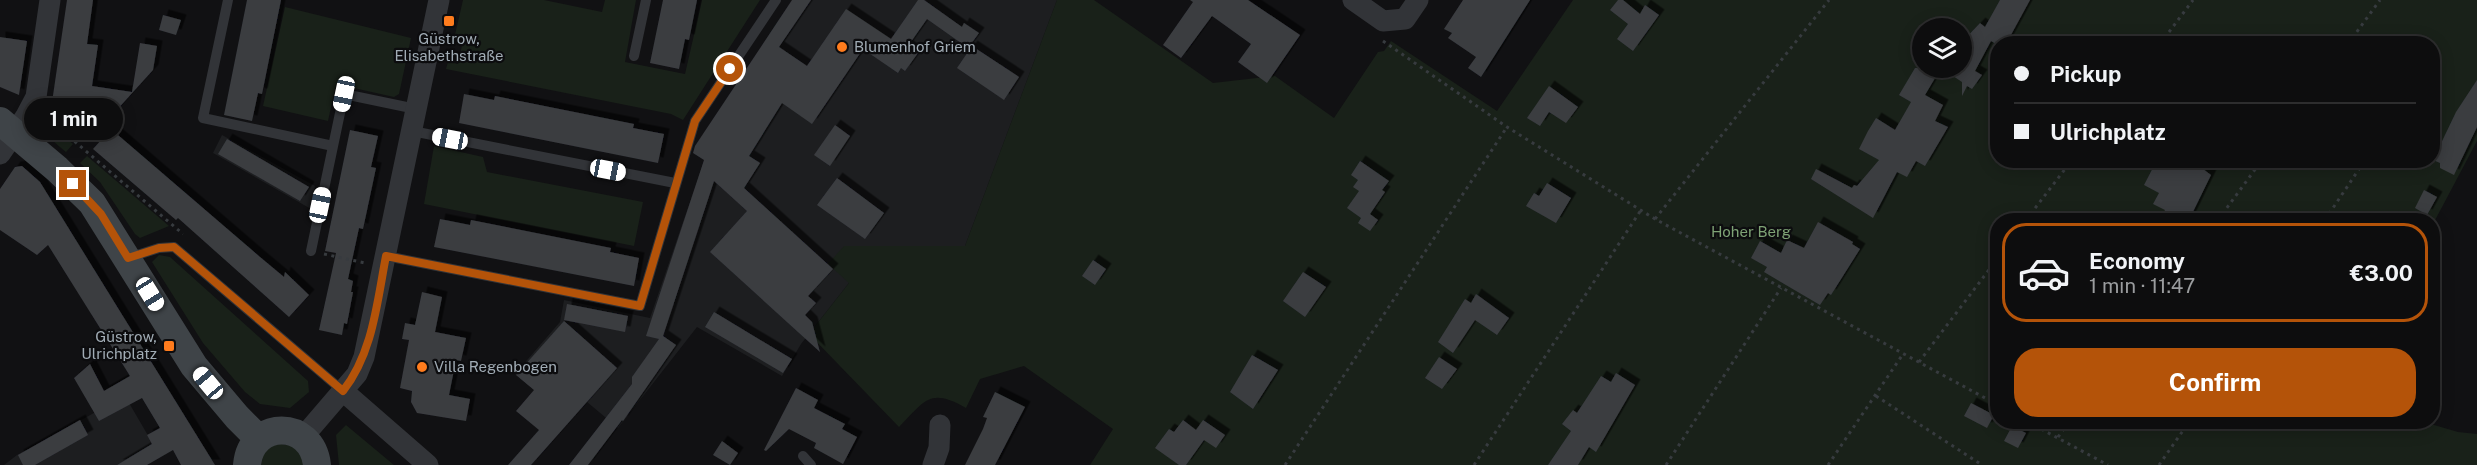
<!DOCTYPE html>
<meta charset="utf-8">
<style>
:root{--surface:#0d0d0e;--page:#1b1b1c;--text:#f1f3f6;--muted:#9a9c9e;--line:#2d2d2e;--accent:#b45309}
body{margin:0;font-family:"Public Sans",sans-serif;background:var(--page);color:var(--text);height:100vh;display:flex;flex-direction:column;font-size:22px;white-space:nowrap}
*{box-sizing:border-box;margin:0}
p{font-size:20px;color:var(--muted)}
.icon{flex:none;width:33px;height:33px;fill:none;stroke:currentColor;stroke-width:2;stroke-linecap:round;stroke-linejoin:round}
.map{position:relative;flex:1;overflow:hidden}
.side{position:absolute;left:1990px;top:213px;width:450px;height:216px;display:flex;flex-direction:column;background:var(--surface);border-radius:24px;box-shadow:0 3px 15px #0003,0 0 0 2px var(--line)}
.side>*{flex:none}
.hud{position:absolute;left:1990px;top:36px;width:450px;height:132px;border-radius:24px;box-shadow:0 3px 15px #0003,0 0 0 2px var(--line);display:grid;align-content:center;height:132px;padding:0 24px;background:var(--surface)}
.buttons{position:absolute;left:1912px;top:18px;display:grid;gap:12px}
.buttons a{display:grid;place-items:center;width:60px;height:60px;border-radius:50%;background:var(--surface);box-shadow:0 3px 15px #0003,0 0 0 2px var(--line);font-size:30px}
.end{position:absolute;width:27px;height:27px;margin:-14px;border:8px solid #b45309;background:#fff;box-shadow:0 0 0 3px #fff}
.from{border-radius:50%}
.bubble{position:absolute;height:42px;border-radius:21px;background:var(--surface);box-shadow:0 3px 15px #0003,0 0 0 2px var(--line);font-size:20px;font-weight:700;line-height:42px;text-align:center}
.car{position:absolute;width:18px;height:36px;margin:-18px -9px;border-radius:8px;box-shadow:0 0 4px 2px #0007;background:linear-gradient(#fff 24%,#345 0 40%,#fff 0 76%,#345 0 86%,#fff 0)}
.hud b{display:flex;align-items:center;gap:21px;height:57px;font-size:22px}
.hud b+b{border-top:2px solid var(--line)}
.hud i{width:15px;height:15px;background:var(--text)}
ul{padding:10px 0 0;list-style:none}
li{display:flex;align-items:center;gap:18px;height:99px;margin:0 12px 9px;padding:0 12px;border:3px solid transparent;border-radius:24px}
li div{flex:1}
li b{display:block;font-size:22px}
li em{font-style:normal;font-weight:700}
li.selected{border-color:var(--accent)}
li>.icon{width:54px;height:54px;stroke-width:1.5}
.action{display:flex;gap:12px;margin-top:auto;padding:12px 24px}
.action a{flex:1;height:69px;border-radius:24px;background:var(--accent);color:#fff;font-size:24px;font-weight:700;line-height:69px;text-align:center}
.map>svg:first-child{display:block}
.built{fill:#1d1e20}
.green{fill:#192119;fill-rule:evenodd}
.building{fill:#3a3c41;filter:url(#shadow)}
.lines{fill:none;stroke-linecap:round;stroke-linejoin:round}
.path{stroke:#373b3f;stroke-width:3;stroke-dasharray:3 4.5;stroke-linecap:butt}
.lane{stroke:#323438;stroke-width:10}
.street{stroke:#323438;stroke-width:21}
.secondary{stroke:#3f4448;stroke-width:28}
.route{stroke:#b45309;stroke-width:8}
.poi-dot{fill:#ff7c1d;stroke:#0c0c0e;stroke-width:2}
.labels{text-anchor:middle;stroke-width:4.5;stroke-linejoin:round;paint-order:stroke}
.poi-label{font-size:15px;fill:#a1acb5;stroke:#0c0c0e;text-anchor:start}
.park-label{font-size:15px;fill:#7ea275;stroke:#0c0c0e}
</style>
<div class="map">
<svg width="2477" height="465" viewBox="0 0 2477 465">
<defs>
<filter id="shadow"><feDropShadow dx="5.5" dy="-5.5" stdDeviation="0" flood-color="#0009"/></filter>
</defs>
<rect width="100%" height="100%" fill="#111113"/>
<path class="built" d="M811 0H1057L965 246H844L849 283 801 344 782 376 697 327 618 428 574 391 557 409 515 374 560 322 564 300 650 318 704 161Z
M222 135 315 186 311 209 213 153Z
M125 396 153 444 117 465H4L17 455Z"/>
<path class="green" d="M463 0H544L602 12 605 0H636L625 62 685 74 702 0H760L683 120 671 114 446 69 448 62 458 64 463 41 454 39Z
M1057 0H1094L1213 83 1275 76 1334 118 1378 52 1384 51 1391 41 1497 111 1573 0H2477V141L2433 224V220H1998V422H2424L2458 432 2477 434V465H1090L1113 429 1024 366 980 379 966 408C929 387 925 401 899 427L809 334 849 283 828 264 844 246H965ZM1923 28H1962V68H1923ZM1998 44H2433V160H1998Z
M285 7 411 38 399 94 394 97 336 84 328 121 263 106Z
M48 123 73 144 66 152C56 143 45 138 48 123Z
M434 146 483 157 487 172 643 202 634 246 424 204Z
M87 156 169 226 140 238 135 234 100 182 80 163Z
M159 255 170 257 308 381 309 392 290 408 260 404 245 392 203 343 152 262Z
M346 425 394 465H339L336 435Z
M276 443 297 447 305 465H261L264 452Z"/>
<path class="building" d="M67 0H93L87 44 98 45 92 86 132 92 140 43 157 46 153 70 105 123 79 98 73 132 52 113 51 109Z
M247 0H281L262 94 258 93 252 121 224 115Z
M663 0H697L689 40 685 39 679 69 650 63Z
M792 0H811L779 47 807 66 846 9 891 39 918 0H924L962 27 964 23 979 33 968 48 927 19 908 46 918 53 905 71 901 68 898 73 863 49 812 124 782 103 749 156 760 163 744 188 833 269 808 296 816 303 805 315 812 322 820 352 710 252 747 211 714 181 663 336 676 345 623 421 622 420 588 465H569L632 384V377L659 339 646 336 704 160 693 153 695 146Z
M1190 0H1248L1300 35 1267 83 1238 62 1251 44 1212 16 1181 58 1163 45 1193 2Z
M1463 0H1530L1481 77 1468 68 1476 57 1448 38 1452 33 1444 29Z
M1618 0H1623L1640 14 1645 5 1659 15 1633 51 1617 39 1628 24 1610 10Z
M2000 0H2030L2006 44H1996L1991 41 1975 71 1982 75 1972 89 1967 86 1962 96V82L1941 68 1925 95 1943 105 1935 121 1948 127 1925 166 1916 161 1907 177 1897 172 1873 218 1811 179 1816 169 1852 188 1854 185 1857 186 1879 160 1859 149 1868 131 1876 118 1895 130 1911 102 1899 95 1915 68H1962V42L1980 23 1985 27Z
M163 15 181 20 176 35 159 30Z
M0 37 27 41 19 95 0 87Z
M972 46 1019 77 1004 100 957 68Z
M2477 80V127L2454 175 2440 168V163L2433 160 2456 112Z
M1549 86 1578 107 1566 123 1549 112 1540 126 1527 118Z
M464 94 494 100 495 96 634 124 633 128 664 134 658 163 459 123Z
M835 125 850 136 830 166 814 155Z
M111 129 260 257 284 277 285 272 309 295 289 317 178 218 176 220 93 149Z
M350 130 378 136 371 167 376 168 363 229 359 228 348 279 353 281 351 292H353L347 324 344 323 342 335 319 330 336 253 325 251Z
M227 139 309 187 300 201 218 154Z
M2157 160H2191L2211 175 2189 220H2160L2165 210 2153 204 2159 193 2144 185Z
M1360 161 1389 181 1382 190 1385 192 1370 214 1378 220 1370 231 1358 223 1361 218 1347 208 1359 191 1353 187 1358 180 1351 175Z
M22 166 40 182 215 465H181L173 450 147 465H117L152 444 147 435 160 428 142 398 99 421 74 378 90 364 104 391 130 376 48 245 37 255 0 230V189L15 167Z
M837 178 884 213 865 239 817 205Z
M1547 183 1571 198 1556 223 1526 206 1534 193 1539 196Z
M2424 190 2437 197 2427 215 2415 208Z
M440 219 470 225 471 220 611 248 610 252 639 258 634 286 434 247Z
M1818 222 1853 242 1852 244 1860 249 1831 295 1828 293 1820 305 1764 272 1767 267 1751 258 1760 241 1781 253 1787 240 1804 248Z
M1093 260 1106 269 1095 285 1082 276Z
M1303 272 1326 287 1305 317 1283 301Z
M422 292 442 297 435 332 466 338 461 361 456 360 449 395 470 399 466 421 417 413 411 402 412 391 400 388 409 340 402 339 405 323 415 325Z
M1476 294 1509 318 1497 335 1475 320 1453 353 1438 342 1465 299 1471 303Z
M567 304 628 316 625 332 564 320Z
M714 312 792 359 783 373 705 327Z
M564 321 617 368 531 465H508L539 430 516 411 534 390 516 375Z
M1252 355 1278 370 1253 409 1230 392Z
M1439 357 1457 369 1442 389 1425 378Z
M1616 373 1635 385 1596 452 1589 447 1578 465H1548L1571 431 1562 424 1573 410 1577 413 1601 376 1611 382Z
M796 388 818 400 814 408 845 424 842 429 857 437 843 464 814 448 816 443 789 429 766 451 764 450Z
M995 392 1025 407 995 465H965L983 429 987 418 983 417Z
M1971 403 1994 415 1987 428 1964 416Z
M80 420 88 435 35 465H23L18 455Z
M1183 420 1196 430 1203 420 1225 435 1216 448 1204 440 1186 465H1179L1155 448 1169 429 1174 432Z
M2012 426 2026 433 2018 448 2004 441Z
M722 441 738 453 730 465 713 455Z"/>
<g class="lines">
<path class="path" d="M1383 41 1507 127 1655 219 1998 405
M2160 44 2193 0
M2348 44 2380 0
M46 117 183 234
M1655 219 1829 0
M2026 220 2072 160
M2218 220 2262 160
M2325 220 2365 160
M324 254 365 263
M1919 362 1998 258
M1876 396 1982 465
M2028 422 2108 465
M2058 437 2069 422
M1285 465 1507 127
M1474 465 1641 210
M1666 465 1781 288
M1828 465 1903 354
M2159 465 2189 422"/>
<path class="lane" d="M228 0 203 118 333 146
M634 56 646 0
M412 131 675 183
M311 251 344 94 416 109
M386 256 640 306 695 121 776 0
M128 258 159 248 174 247 343 391
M803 456 811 465"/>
<path class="street" d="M1353 0 1383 21 1405 19 1418 0
M0 154 26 116 36 97 50 0
M343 391 428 465
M303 437 357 374 364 357 439 0
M933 465 939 448 940 425"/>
<path class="secondary" d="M0 121 57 169 92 203 194 366 237 417 259 439
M247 465C251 419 312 419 317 465"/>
</g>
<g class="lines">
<path class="route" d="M73 184 101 214 128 258 159 248 174 247 343 391C373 353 377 302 386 256L640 306 695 121 730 69"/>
</g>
<g class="poi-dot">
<rect x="443" y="15" width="12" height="12" rx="3"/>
<circle cx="842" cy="47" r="6"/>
<rect x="163" y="340" width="12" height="12" rx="3"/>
<circle cx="422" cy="367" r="6"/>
</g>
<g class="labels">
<g class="poi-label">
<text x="449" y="44" text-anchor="middle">Güstrow,<tspan x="449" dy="17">Elisabethstraße</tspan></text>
<text x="854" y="52">Blumenhof Griem</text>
<text x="157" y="342" text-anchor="end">Güstrow,<tspan x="157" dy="17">Ulrichplatz</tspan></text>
<text x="434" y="372">Villa Regenbogen</text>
</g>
<g class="park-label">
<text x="1751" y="237">Hoher Berg</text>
</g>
</g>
</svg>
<div class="buttons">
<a><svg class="icon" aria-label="layers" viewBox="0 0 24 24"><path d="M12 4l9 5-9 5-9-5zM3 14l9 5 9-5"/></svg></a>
</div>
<i class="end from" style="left:730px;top:69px"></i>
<i class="end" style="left:73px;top:184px"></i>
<div class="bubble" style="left:24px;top:98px;width:99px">1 min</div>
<i class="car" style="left:344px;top:94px;rotate:192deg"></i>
<i class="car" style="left:450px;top:139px;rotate:281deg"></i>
<i class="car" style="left:608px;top:170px;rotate:101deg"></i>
<i class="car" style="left:320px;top:205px;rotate:12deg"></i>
<i class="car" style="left:150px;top:294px;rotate:148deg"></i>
<i class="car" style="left:208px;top:383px;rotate:320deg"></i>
<div class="hud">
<b><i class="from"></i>Pickup</b>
<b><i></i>Ulrichplatz</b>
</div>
<section class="side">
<ul>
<li class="selected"><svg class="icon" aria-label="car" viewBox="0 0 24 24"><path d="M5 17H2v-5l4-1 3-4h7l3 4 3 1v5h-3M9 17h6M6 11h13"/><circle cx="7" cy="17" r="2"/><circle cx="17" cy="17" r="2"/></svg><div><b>Economy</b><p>1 min · 11:47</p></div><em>€3.00</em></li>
</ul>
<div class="action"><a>Confirm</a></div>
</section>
</div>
